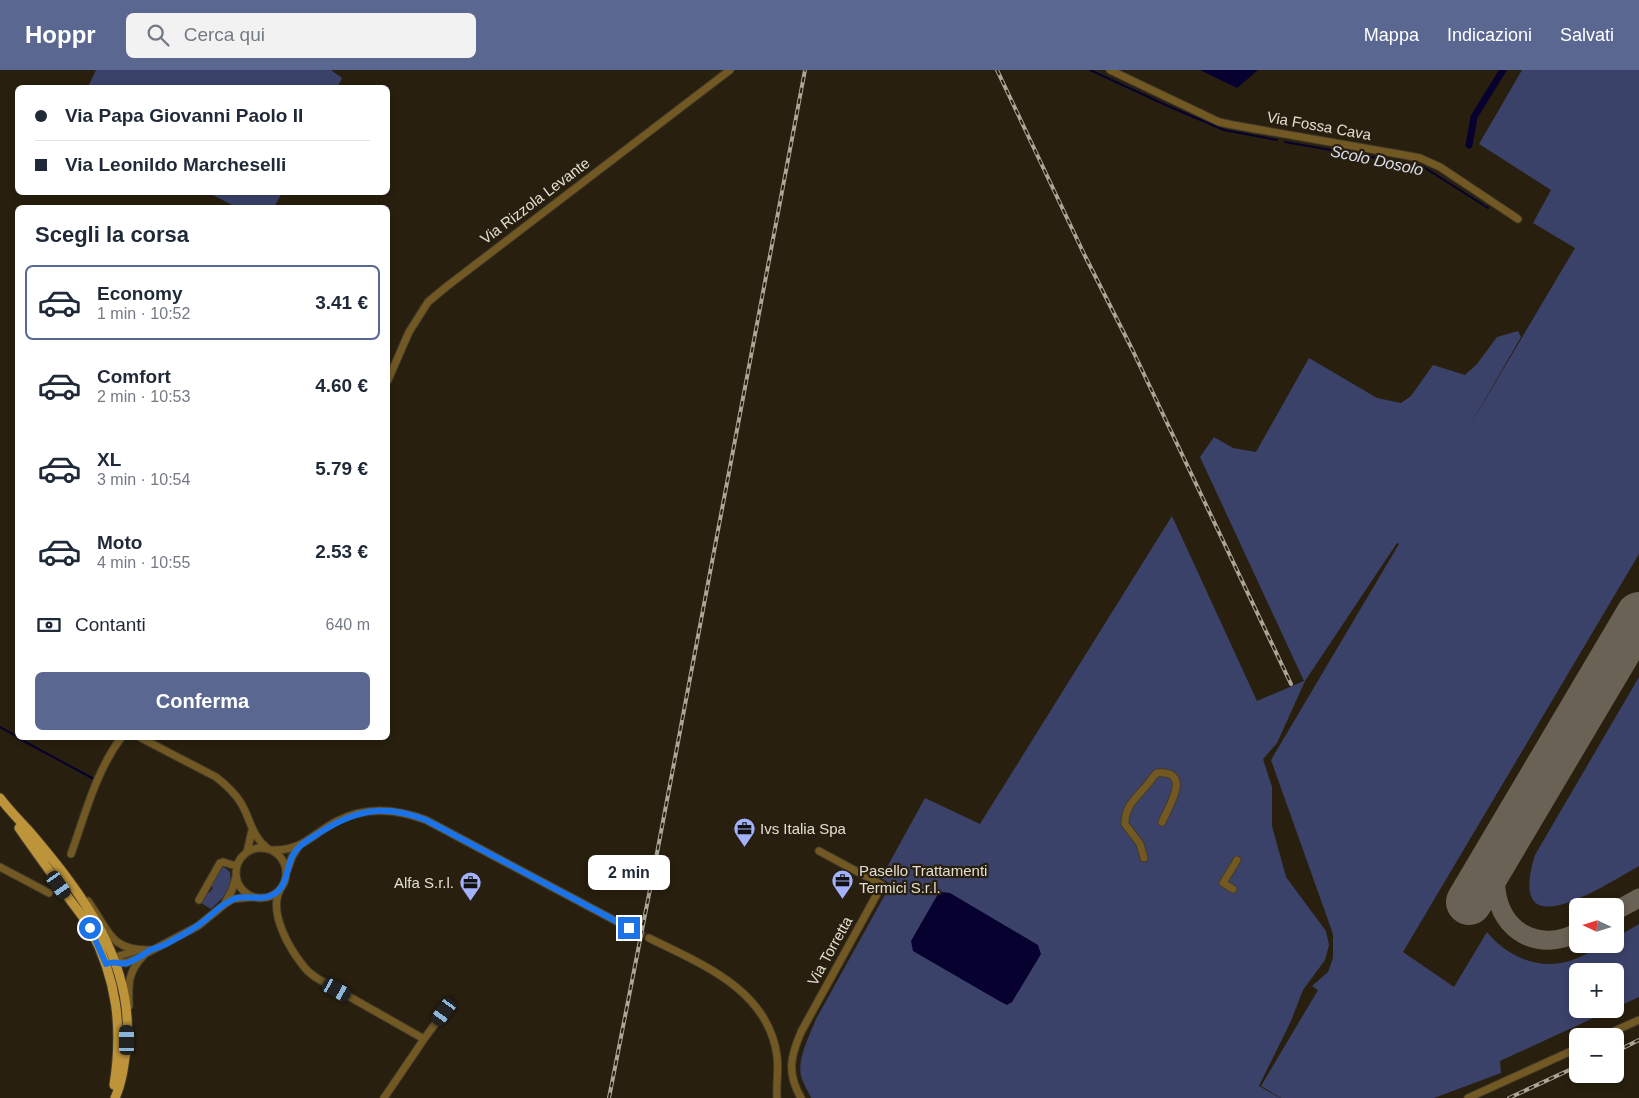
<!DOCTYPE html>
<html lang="it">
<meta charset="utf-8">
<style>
:root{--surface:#fff;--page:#f2f2f3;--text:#1f2937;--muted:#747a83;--line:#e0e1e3;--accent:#5a6790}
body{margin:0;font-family:Arial,sans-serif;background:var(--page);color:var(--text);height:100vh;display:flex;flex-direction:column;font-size:19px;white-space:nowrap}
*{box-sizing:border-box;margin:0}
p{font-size:16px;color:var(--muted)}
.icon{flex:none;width:28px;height:28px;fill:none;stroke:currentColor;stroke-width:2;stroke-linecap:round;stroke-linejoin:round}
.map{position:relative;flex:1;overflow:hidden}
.side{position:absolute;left:15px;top:135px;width:375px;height:535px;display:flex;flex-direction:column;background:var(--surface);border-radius:8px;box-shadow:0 2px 8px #0003}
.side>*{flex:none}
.banner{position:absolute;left:15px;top:15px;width:375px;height:110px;border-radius:8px;box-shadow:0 2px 8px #0003;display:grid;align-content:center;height:110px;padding:0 20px;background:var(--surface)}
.needle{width:32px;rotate:274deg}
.controls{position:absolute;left:1569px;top:828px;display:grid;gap:10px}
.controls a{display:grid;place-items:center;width:55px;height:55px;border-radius:8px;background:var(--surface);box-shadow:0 2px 8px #0003;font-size:25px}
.end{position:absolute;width:22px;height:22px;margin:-11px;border:6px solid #1a73e8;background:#fff;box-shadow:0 0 0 2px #fff}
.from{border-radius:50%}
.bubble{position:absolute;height:35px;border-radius:8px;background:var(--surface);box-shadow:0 2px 8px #0003;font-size:16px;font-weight:700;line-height:35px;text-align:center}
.car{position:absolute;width:15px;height:30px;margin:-15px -8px;border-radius:6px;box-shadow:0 0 4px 1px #0007;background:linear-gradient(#222 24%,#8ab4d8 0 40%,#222 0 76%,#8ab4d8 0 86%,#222 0)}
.banner b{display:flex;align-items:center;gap:18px;height:48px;font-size:19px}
.banner b+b{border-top:1px solid var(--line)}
.banner i{width:12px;height:12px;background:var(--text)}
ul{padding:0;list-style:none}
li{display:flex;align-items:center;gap:15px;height:75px;margin:0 10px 8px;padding:0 10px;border:2px solid transparent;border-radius:8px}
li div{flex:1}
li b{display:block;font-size:19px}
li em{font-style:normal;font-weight:700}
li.on{border-color:var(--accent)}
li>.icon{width:45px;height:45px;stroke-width:1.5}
h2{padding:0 20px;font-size:22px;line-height:60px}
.pay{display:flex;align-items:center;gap:12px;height:55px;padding:0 20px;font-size:19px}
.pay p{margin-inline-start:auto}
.action{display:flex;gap:10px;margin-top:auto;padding:10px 20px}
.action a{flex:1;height:58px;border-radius:8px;background:var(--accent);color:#fff;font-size:20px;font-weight:700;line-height:58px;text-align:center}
header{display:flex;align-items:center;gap:30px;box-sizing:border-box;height:70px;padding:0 25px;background:var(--accent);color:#fff}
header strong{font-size:24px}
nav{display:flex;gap:28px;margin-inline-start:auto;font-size:18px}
.search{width:350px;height:45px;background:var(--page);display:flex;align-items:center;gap:12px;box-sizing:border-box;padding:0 18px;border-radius:8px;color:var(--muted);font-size:19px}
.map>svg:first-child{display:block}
.green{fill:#3b426a}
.water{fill:#06012f}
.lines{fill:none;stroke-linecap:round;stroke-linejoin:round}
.stream{stroke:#06012f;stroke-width:2}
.canal{stroke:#06012f;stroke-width:7}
.taxiway{stroke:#6a6254;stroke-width:19}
.runway{stroke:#6a6254;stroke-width:46}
.minor-tunnel{stroke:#443c2c;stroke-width:7;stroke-dasharray:7 3.5;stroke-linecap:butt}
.minor-casing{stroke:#423a2a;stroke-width:9}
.major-casing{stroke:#423a2a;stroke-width:11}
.minor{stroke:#725924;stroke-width:7}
.major{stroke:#bd943a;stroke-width:9}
.rail-casing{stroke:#aca699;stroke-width:4}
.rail{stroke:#281f0e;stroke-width:2;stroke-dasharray:5.5;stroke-linecap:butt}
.route{stroke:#1a73e8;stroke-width:6}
.labels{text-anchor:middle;stroke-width:4.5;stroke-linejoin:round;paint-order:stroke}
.street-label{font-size:15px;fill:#e3ded3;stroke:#281f0e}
.poi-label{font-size:15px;fill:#e3ded3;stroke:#281f0e;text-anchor:start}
.water-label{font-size:16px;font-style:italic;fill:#dbdff4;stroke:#281f0e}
</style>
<header>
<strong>Hoppr</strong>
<div class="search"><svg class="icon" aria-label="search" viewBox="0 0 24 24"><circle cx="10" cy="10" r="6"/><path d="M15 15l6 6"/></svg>Cerca qui</div>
<nav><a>Mappa</a><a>Indicazioni</a><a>Salvati</a></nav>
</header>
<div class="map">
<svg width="1639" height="1028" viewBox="0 0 1639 1028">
<rect width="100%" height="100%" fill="#281f0e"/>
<path class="green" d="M96 0H331L342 8 337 18 88 17Z
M1522 0H1639V484L1403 882 1454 917 1487 862C1510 890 1546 903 1580 887 1593 881 1600 874 1615 874V868L1639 854V927L1615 938V901H1578V939H1613L1500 991 1501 1003 1434 1028H1281L1261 1016 1318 920 1312 916 1328 902 1333 888V864L1271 690 1399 474 1397 473 1305 611 1277 673 1263 689 1272 717V756L1286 807 1326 861 1329 875 1325 890 1303 920 1291 951 1259 1016 1280 1028H811C808 1021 803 1013 801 1006 797 988 810 965 816 949L891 814 881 808 925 728 980 754 1172 446 1257 631 1304 611 1200 387 1214 367 1233 378 1256 382 1309 288 1377 328 1401 333 1411 326 1433 295 1465 305 1477 294 1497 267 1518 261 1521 267 1466 362 1575 178 1533 153 1551 120 1479 74Z
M209 123 282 122V123L274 137H236Z
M1639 607V796C1603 816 1505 882 1535 785Z
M224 797 230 802C233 822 224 826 211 839L201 833 206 823H209L213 818 210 815 220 798Z"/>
<path class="water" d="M1200 0H1258L1237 18Z
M942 822 950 823 1038 875 1041 884 1012 932 1007 935 1001 932 913 881 911 871 938 824Z"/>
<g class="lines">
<path class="stream" d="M1090 0 1168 36 1224 60 1277 70
M1285 72 1422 96 1488 138
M0 657 18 667
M18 668 94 709"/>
<path class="canal" d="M1469 75 1474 47 1503 0"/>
<path class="taxiway" d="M1505 770C1499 786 1494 802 1496 819 1500 862 1540 883 1578 862
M1615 841 1639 828"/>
<path class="runway" d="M1469 832 1639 545"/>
<path class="minor-tunnel" d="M629 858 649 868"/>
<defs>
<path id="minor" d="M1110 0 1219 52 1233 55 1404 85 1420 88 1440 97 1518 149
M388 310 409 262 428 232 446 217 730 0
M141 668 216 707C225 714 235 723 241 733 251 750 251 765 267 778
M236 803a25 25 0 1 1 50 0a25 25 0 1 1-50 0Z
M272 780C303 781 312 764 337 751 366 736 397 739 426 750L629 858
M247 782 252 760
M71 784C85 745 96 701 121 668
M1144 788 1140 774 1125 754C1124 733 1143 723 1153 707L1157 703C1193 700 1169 736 1162 752
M0 797 49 823
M287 801 292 787 298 777
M1233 819 1223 813 1237 790
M280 820C268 843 290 880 305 898 309 903 315 907 320 910L424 969 384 1028
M199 830 220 793 223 792 236 796
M88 831C109 860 109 881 151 880
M225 833 232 820 236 807
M649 868C701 894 768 919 777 986 779 1000 776 1014 777 1028
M115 891 126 893 140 887
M111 892 119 886 135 881
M129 936C128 913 128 901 145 884L198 856 225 834 233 829 253 827
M1603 966 1639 950
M424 969 444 942
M801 1028C787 1003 790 988 801 962L882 815 819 781
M1468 1028 1578 978"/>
<path id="major" d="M0 728C9 740 20 751 30 762 82 823 137 895 126 980 124 995 122 1013 115 1028
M19 758C35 781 52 804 68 827 75 837 84 847 90 858 117 909 123 958 114 1015"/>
</defs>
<use href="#minor" class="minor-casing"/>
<use href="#major" class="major-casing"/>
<use href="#minor" class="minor"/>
<use href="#major" class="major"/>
<defs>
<path id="rail" d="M997 0 1085 186 1132 279 1291 614
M1615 982 1639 970
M609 1028 654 799 805 0
M1509 1028 1578 996"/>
</defs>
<use href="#rail" class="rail-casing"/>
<use href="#rail" class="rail"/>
</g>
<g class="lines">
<path class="route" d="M90 858 106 894C117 890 119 895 127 893 135 890 143 885 150 880 155 878 160 877 164 875 175 869 187 863 197 856 210 848 220 834 234 829 247 824 262 832 274 824 288 816 286 797 293 785 299 774 309 770 319 763 357 739 384 734 426 750L629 858"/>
</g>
<defs>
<symbol id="office-pin" viewBox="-11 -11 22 30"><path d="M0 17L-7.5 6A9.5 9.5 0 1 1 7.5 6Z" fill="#a3b2fc" stroke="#281f0e"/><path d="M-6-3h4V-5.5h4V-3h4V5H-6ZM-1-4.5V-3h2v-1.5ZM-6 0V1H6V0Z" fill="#111"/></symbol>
</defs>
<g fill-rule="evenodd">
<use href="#office-pin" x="732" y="746" width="25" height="34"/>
<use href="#office-pin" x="830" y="798" width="25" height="34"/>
<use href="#office-pin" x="458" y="800" width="25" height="34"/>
</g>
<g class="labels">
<g class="street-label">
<text transform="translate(1319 56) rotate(10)" y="5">Via Fossa Cava</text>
<text transform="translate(535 131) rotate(-37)" y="5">Via Rizzola Levante</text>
<text transform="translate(830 881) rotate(-61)" y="5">Via Torretta</text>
</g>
<g class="poi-label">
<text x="760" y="764">Ivs Italia Spa</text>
<text x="859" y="806">Pasello Trattamenti<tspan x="859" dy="17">Termici S.r.l.</tspan></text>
<text x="454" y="818" text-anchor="end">Alfa S.r.l.</text>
</g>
<g class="water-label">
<text transform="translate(1377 90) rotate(12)" y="6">Scolo Dosolo</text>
</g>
</g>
</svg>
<div class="controls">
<a><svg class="needle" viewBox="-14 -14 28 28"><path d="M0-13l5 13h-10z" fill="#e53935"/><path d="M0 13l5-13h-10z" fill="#747a83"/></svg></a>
<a>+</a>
<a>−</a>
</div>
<i class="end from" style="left:90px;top:858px"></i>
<i class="end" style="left:629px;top:858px"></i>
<div class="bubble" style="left:588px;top:785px;width:82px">2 min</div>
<i class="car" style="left:59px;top:815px;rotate:145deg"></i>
<i class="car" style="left:337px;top:920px;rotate:119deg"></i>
<i class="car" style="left:444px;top:942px;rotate:216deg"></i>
<i class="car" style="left:127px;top:970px;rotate:0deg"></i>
<div class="banner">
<b><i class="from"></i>Via Papa Giovanni Paolo II</b>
<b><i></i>Via Leonildo Marcheselli</b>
</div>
<section class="side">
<h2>Scegli la corsa</h2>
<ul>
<li class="on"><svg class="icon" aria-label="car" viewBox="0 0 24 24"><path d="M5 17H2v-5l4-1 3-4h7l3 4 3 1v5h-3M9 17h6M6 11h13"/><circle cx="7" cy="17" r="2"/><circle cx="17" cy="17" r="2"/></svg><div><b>Economy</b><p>1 min · 10:52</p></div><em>3.41 €</em></li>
<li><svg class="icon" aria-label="car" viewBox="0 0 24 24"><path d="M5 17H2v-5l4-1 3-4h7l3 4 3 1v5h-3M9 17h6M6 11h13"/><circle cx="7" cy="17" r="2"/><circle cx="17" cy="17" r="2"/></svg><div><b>Comfort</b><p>2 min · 10:53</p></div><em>4.60 €</em></li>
<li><svg class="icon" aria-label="car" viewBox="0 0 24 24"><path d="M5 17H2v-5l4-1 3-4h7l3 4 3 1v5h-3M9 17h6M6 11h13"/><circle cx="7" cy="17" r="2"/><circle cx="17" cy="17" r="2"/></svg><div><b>XL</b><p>3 min · 10:54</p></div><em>5.79 €</em></li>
<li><svg class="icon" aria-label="car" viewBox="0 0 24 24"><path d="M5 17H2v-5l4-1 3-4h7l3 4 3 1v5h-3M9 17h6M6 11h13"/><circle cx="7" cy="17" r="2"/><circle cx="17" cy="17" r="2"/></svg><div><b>Moto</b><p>4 min · 10:55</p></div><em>2.53 €</em></li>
</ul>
<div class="pay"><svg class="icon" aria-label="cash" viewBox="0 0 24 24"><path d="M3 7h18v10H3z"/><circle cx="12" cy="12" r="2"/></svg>Contanti<p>640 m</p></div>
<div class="action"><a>Conferma</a></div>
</section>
</div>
